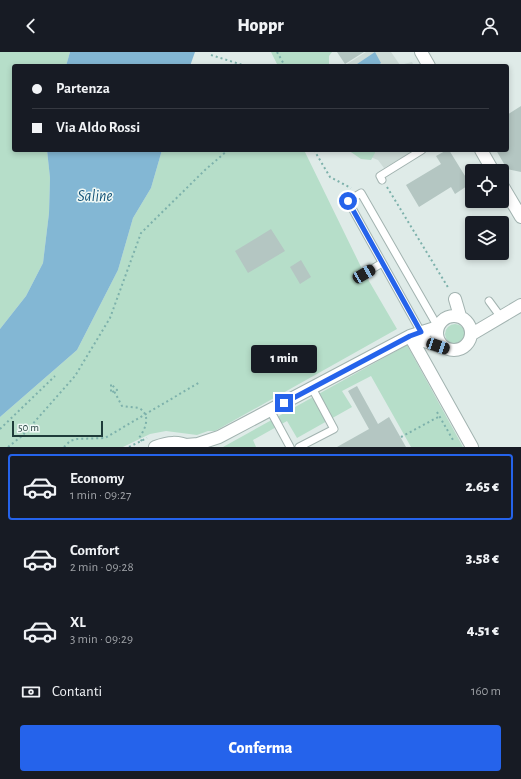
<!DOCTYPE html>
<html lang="it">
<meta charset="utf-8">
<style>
:root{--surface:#171b24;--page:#20242c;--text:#f1f3f6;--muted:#9ea1a6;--line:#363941;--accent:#2563eb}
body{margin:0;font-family:"Alegreya Sans",sans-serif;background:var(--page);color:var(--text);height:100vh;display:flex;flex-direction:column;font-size:15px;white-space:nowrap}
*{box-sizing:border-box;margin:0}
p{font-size:13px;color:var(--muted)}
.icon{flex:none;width:22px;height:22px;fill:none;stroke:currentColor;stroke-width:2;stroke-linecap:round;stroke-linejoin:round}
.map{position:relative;height:395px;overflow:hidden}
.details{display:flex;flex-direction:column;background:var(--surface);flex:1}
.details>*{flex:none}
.banner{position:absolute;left:12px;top:12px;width:497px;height:88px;border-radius:4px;box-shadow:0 2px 6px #0003;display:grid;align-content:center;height:88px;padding:0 20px;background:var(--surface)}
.controls{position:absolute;left:465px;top:112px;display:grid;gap:8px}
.controls a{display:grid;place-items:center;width:44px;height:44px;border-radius:4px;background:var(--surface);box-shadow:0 2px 6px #0003;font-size:20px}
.scale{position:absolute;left:12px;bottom:10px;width:91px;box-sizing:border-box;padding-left:4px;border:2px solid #1f3c3a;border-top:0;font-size:11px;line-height:14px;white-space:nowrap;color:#1f3c3a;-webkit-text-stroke:3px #eff8f5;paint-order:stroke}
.end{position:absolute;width:18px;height:18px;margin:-9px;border:5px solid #2563eb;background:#fff;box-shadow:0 0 0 2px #fff}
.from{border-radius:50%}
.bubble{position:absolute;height:28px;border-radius:4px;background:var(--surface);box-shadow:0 2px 6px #0003;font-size:13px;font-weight:800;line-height:28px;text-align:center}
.car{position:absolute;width:12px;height:24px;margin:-12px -6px;border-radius:5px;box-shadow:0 0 3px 1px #0007;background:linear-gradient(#222 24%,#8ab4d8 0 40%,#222 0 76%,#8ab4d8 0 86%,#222 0)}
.banner b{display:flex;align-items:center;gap:14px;height:38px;font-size:15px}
.banner b+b{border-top:1px solid var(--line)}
.banner i{width:10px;height:10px;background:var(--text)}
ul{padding:7px 0 0;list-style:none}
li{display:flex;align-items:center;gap:12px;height:66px;margin:0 8px 6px;padding:0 12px;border:2px solid transparent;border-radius:4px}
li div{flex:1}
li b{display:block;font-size:15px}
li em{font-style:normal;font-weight:800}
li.current{border-color:var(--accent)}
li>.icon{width:36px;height:36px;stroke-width:1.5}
.pay{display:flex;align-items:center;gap:10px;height:44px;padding:0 20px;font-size:15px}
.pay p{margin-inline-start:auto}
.primary-button{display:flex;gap:8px;margin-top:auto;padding:8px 20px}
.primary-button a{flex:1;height:46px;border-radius:4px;background:var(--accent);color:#fff;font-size:16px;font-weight:800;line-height:46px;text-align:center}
header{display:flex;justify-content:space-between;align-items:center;height:52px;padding:0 20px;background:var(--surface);font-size:18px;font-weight:800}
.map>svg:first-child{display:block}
.built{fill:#cddbd7}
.green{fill:#b6dec9}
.water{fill:#83b7d4}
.building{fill:#b4c6c2}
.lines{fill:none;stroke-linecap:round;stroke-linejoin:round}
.service-casing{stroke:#a2b3b0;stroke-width:9}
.minor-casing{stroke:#a2b3b0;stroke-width:14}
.tertiary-casing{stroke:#a2b3b0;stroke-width:14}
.path{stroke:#7db1ab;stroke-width:2;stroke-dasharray:2 3;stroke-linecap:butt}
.service{stroke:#fff;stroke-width:7}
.minor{stroke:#fff;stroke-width:12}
.tertiary{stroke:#fff;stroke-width:12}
.route{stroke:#2563eb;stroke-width:5}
.labels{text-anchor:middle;stroke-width:3;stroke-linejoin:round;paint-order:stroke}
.water-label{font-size:16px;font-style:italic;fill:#16567a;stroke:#eff8f5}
</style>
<header><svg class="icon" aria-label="back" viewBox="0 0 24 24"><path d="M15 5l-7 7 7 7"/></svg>Hoppr<svg class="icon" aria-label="person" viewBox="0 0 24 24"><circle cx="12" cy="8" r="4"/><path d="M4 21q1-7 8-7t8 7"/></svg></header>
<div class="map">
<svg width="521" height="395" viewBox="0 0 521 395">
<rect width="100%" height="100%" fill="#dfebe8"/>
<path class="built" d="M366 0H391L400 13 412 10 414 14H344Z
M353 98H415L384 116 378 108Z"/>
<path class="green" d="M0 0H70L66 14H14V98H47L50 126 49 161 43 211 26 244 0 277Z
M271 0H332L329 4V14H278Z
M162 98H304L362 217 397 277 215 379H208L197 383 166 379 150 382 123 395H0V365L77 298 118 218 133 166 151 136Z
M348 98H375V101L371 108 361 107Z
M445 282a10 10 0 1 1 20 0a10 10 0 1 1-20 0Z
M407 293 463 395H411L371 324 342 339 352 355 297 386 287 369 253 388 256 395H223Z"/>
<path class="water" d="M70 0H195L190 14H66Z
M375 0 381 11 377 14H354Z
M47 98H162L151 136 133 166 118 218 77 298 0 365V277L26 244 43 211 49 161 50 126Z"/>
<path class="building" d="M337 0H364L345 12Z
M521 54V120L507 117 496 98H507V63Z
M447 98H449L470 132 455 142 451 135 419 155 406 133 441 112 436 104Z
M271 177 285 199 248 221 235 199Z
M301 208 311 225 300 232 290 215Z
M357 334 378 372 389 365 406 395H337L369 377 348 339Z"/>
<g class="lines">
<defs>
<path id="service" d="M382 128 380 124 422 98
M364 222 382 211
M489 249 500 264
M421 280 348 149 361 141 438 275
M270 358 290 395
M299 395 334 377 312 336"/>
<path id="minor" d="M421 0 429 14
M481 98 493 119
M502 133 521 165
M455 247 460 264
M437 281a17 17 0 1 1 34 0a17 17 0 1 1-34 0Z
M472 282 521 253
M410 284 472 395
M410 284 445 296
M186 393 198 392 219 385 410 284 438 275"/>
<path id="tertiary" d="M155 395C168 390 178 389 191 395"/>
</defs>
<use href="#service" class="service-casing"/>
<use href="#minor" class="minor-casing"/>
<use href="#tertiary" class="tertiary-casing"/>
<path class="path" d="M277 0 285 14
M211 3 246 14
M314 98 330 125 351 136
M387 135 449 237
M114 339 111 341V332L117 338 114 339 122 354 139 356C151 363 146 376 139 386L143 390
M437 360 453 388
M0 377 55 324
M401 385 440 364
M8 395 22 384 75 324 110 266 141 181 205 118 228 98
M64 395 70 389 77 387 105 386 200 330
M129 395 147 386"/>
<use href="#service" class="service"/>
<use href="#minor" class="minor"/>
<use href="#tertiary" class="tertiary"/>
</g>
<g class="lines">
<path class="route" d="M284 351 410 284 421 280 348 149"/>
</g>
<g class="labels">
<g class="water-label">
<text x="95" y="149">Saline</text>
</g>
</g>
</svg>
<div class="controls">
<a><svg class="icon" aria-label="locate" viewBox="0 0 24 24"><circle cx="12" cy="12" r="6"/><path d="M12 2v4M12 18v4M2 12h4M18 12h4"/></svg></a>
<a><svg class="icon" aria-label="layers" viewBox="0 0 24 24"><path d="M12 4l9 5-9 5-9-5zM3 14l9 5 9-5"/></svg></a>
</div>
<div class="scale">50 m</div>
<i class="end from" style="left:348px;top:149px"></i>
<i class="end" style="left:284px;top:351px"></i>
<div class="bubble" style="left:251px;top:293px;width:66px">1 min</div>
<i class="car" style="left:364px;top:222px;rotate:60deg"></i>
<i class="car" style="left:438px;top:294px;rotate:109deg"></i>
<div class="banner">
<b><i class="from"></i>Partenza</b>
<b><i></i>Via Aldo Rossi</b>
</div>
</div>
<section class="details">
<ul>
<li class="current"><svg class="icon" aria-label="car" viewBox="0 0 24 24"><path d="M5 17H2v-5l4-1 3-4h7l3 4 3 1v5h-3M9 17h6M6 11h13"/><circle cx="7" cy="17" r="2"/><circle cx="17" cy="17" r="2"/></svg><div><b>Economy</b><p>1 min · 09:27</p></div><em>2.65 €</em></li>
<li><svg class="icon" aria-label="car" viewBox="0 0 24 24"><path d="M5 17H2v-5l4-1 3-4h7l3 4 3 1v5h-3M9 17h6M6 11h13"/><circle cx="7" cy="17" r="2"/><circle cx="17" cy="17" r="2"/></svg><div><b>Comfort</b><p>2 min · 09:28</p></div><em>3.58 €</em></li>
<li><svg class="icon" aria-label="car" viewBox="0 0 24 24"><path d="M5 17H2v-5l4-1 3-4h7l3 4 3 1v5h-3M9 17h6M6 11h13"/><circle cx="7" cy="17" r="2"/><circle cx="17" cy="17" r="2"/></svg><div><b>XL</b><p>3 min · 09:29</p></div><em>4.51 €</em></li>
</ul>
<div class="pay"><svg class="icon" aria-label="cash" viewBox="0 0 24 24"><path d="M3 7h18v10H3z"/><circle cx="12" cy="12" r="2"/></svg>Contanti<p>160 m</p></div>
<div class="primary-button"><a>Conferma</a></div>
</section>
